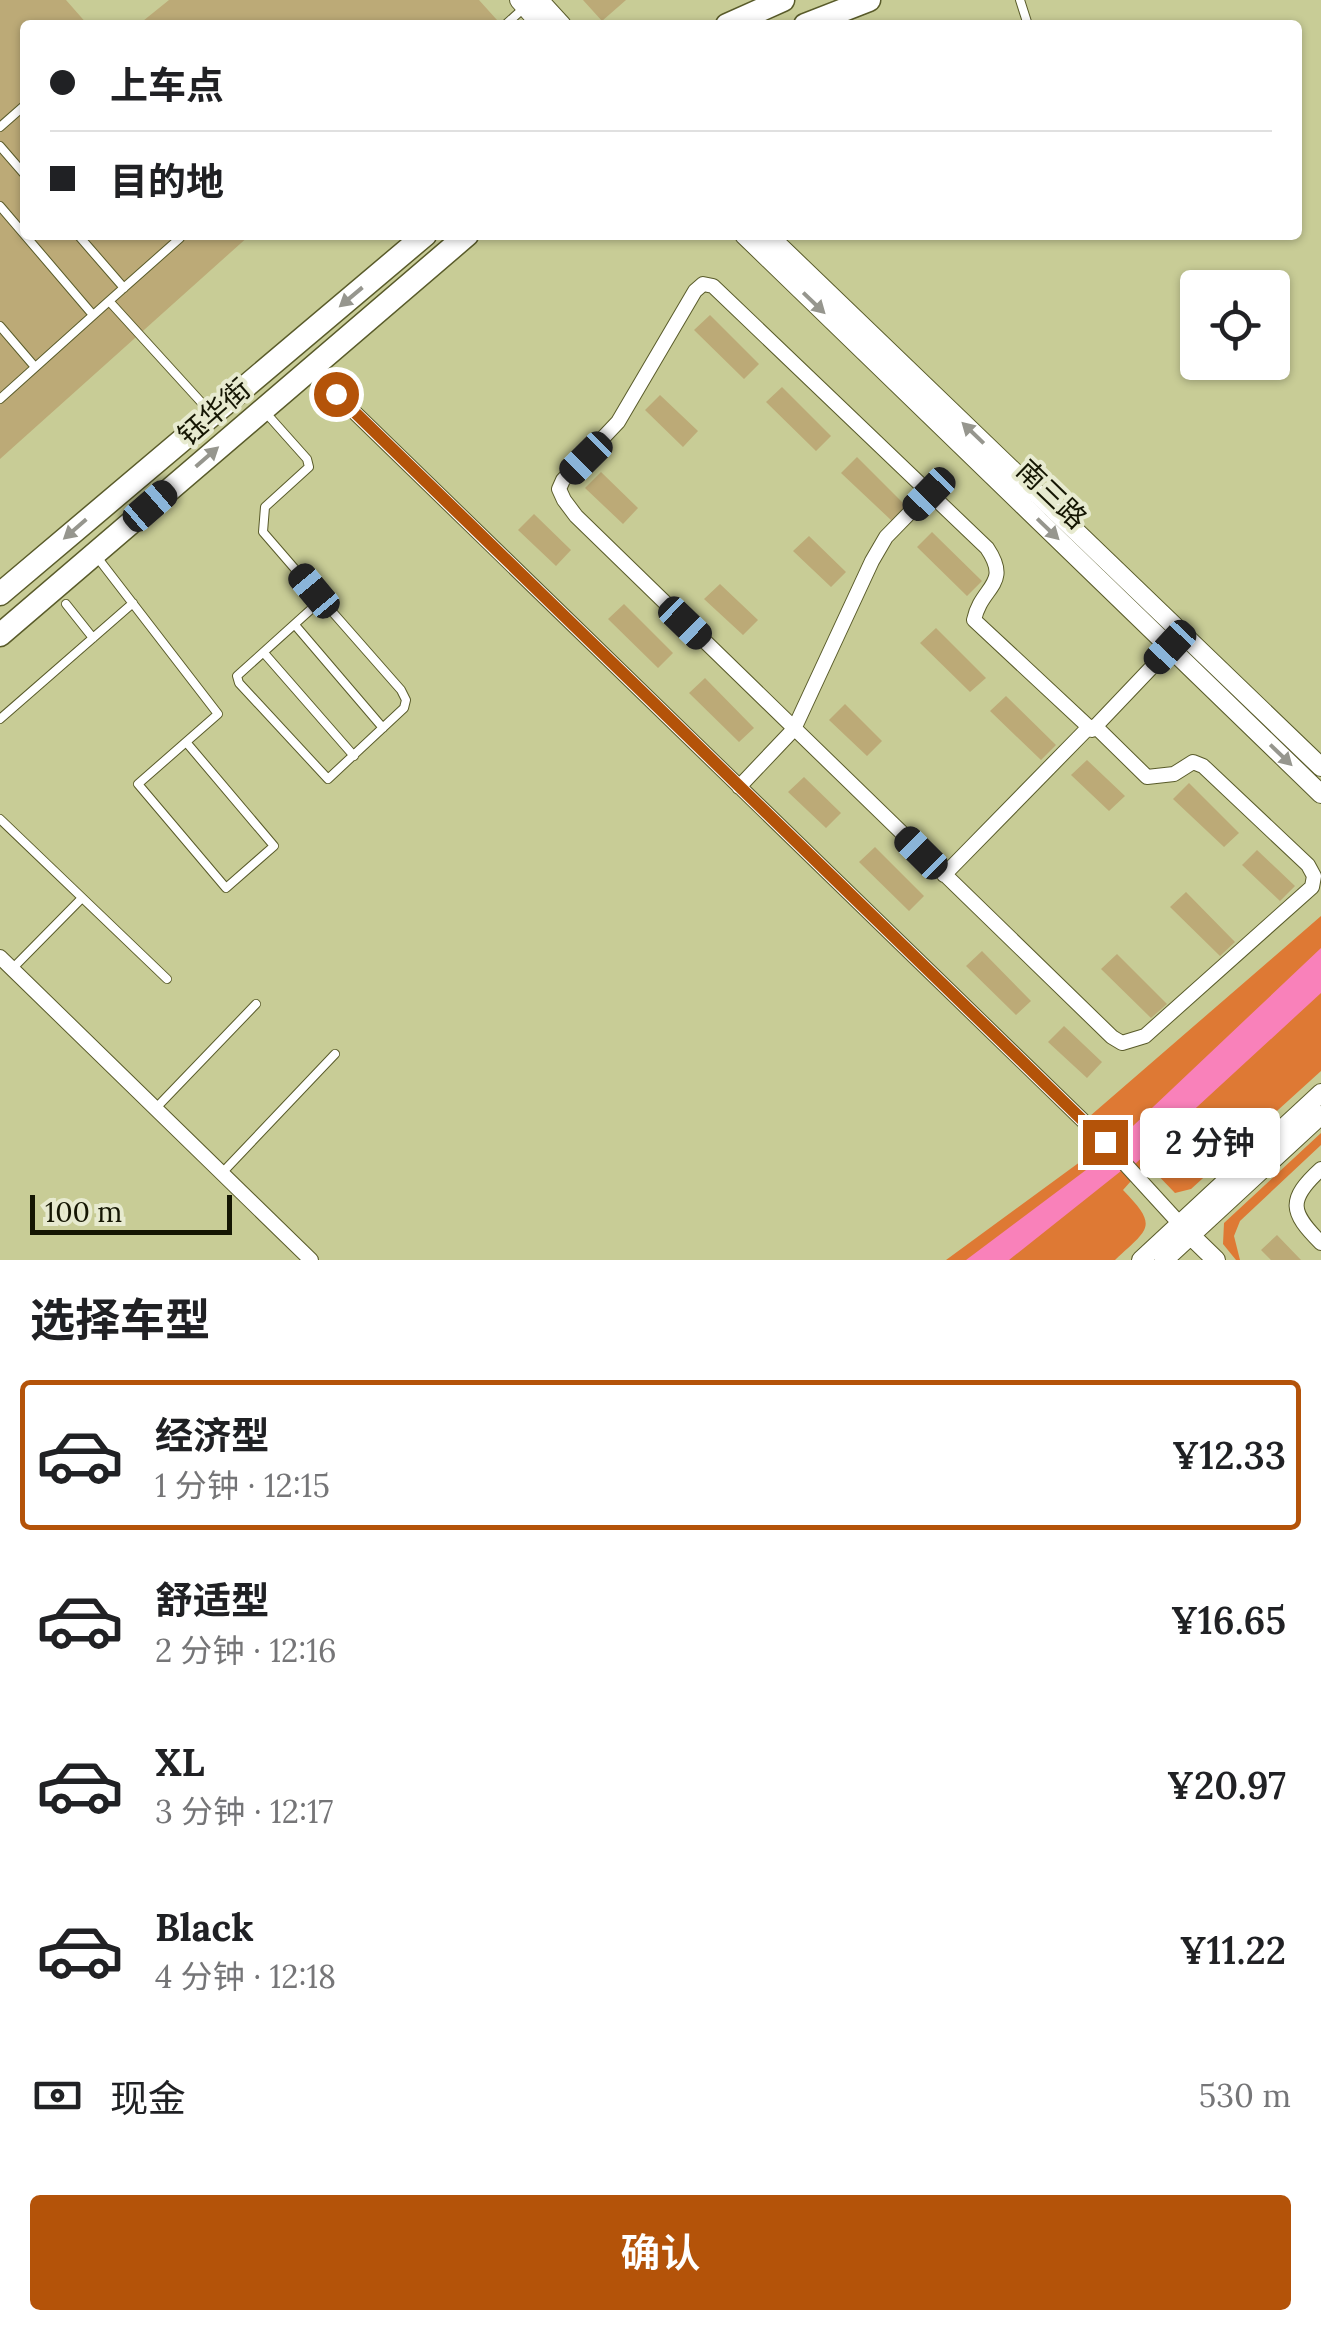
<!DOCTYPE html>
<html lang="zh">
<meta charset="utf-8">
<style>
:root{--surface:#fff;--page:#f2f2f2;--text:#202124;--muted:#757577;--line:#e0e0e0;--accent:#b45309}
body{margin:0;font-family:Lora,"Noto Sans SC",serif;background:var(--page);color:var(--text);height:100vh;display:flex;flex-direction:column;font-size:38px;white-space:nowrap}
*{box-sizing:border-box;margin:0}
p{font-size:32px;color:var(--muted)}
.icon{flex:none;width:55px;height:55px;fill:none;stroke:currentColor;stroke-width:2;stroke-linecap:round;stroke-linejoin:round}
.map{position:relative;height:1260px;overflow:hidden}
.panel{display:flex;flex-direction:column;background:var(--surface);flex:1}
.panel>*{flex:none}
.banner{position:absolute;left:20px;top:20px;width:1282px;height:220px;border-radius:10px;box-shadow:0 2px 8px #0004;display:grid;align-content:center;height:220px;padding:0 30px;background:var(--surface)}
.fabs{position:absolute;left:1180px;top:270px;display:grid;gap:20px}
.fabs a{display:grid;place-items:center;width:110px;height:110px;border-radius:10px;background:var(--surface);box-shadow:0 2px 8px #0004;font-size:50px}
.scale{position:absolute;left:30px;bottom:25px;width:202px;box-sizing:border-box;padding-left:10px;border:5px solid #151603;border-top:0;font-size:28px;line-height:35px;white-space:nowrap;color:#151603;-webkit-text-stroke:8px #e7eacf;paint-order:stroke}
.end{position:absolute;width:45px;height:45px;margin:-22px;border:12px solid #b45309;background:#fff;box-shadow:0 0 0 5px #fff}
.from{border-radius:50%}
.bubble{position:absolute;height:70px;border-radius:10px;background:var(--surface);box-shadow:0 2px 8px #0004;font-size:32px;font-weight:600;line-height:70px;text-align:center}
.car{position:absolute;width:30px;height:60px;margin:-30px -15px;border-radius:12px;box-shadow:0 0 8px 2px #0007;background:linear-gradient(#222 24%,#8ab4d8 0 40%,#222 0 76%,#8ab4d8 0 86%,#222 0)}
.banner b{display:flex;align-items:center;gap:35px;height:95px;font-size:38px}
.banner b+b{border-top:2px solid var(--line)}
.banner i{width:25px;height:25px;background:var(--text)}
ul{padding:0;list-style:none}
li{display:flex;align-items:center;gap:30px;height:150px;margin:0 20px 15px;padding:0 10px;border:5px solid transparent;border-radius:10px}
li div{flex:1}
li b{display:block;font-size:38px}
li em{font-style:normal;font-weight:600}
li.active{border-color:var(--accent)}
li>.icon{width:90px;height:90px;stroke-width:1.5}
h2{padding:0 30px;font-size:45px;line-height:120px}
.pay{display:flex;align-items:center;gap:25px;height:110px;padding:0 30px;font-size:38px}
.pay p{margin-inline-start:auto}
.action{display:flex;gap:20px;margin-top:auto;padding:20px 30px}
.action a{flex:1;height:115px;border-radius:10px;background:var(--accent);color:#fff;font-size:40px;font-weight:600;line-height:115px;text-align:center}
.map>svg:first-child{display:block}
.green{fill:#de7934}
.water{fill:#f981ba}
.building{fill:#bcaa77}
.lines{fill:none;stroke-linecap:round;stroke-linejoin:round}
.service-casing{stroke:#595b2a;stroke-width:10}
.minor-casing{stroke:#595b2a;stroke-width:16}
.tertiary-casing{stroke:#595b2a;stroke-width:20}
.primary-casing{stroke:#595b2a;stroke-width:25}
.service{stroke:#fff;stroke-width:8}
.minor{stroke:#fff;stroke-width:14}
.tertiary{stroke:#fff;stroke-width:18}
.primary{stroke:#fff;stroke-width:22}
.oneway{fill:#96968e}
.route{stroke:#b45309;stroke-width:12}
.labels{text-anchor:middle;stroke-width:8;stroke-linejoin:round;paint-order:stroke}
.street-label{font-size:28px;fill:#151603;stroke:#e7eacf}
</style>
<div class="map">
<svg width="1321" height="1260" viewBox="0 0 1321 1260">
<rect width="100%" height="100%" fill="#c8cc96"/>
<path class="green" d="M1321 916V1071L1191 1189 1175 1193 1149 1166 1141 1171 1090 1116Z
M1321 1133V1145L1240 1221 1234 1236 1240 1260H1236L1223 1244 1224 1223Z
M1099 1148 1131 1181 1123 1190C1159 1227 1149 1228 1115 1260H946Z"/>
<path class="water" d="M1321 948V993L1135 1164 1115 1143Z
M1106 1155 1121 1171 1009 1260H966Z"/>
<path class="building" d="M0 0H66L88 25H25V235H250L0 459Z
M169 0H479L497 20 491 25H138Z
M583 0H626L602 21Z
M710 315 759 364 744 379 694 330Z
M782 387 831 436 816 451 766 402Z
M660 395 698 431 683 447 645 410Z
M857 457 907 507 892 521 841 473Z
M601 472 638 508 623 524 585 488Z
M534 514 571 550 556 566 518 530Z
M932 532 982 581 967 596 917 547Z
M809 536 846 572 831 587 793 551Z
M720 584 758 620 743 635 704 599Z
M624 604 673 653 658 668 608 619Z
M936 628 986 678 970 692 920 643Z
M705 678 754 728 739 742 689 693Z
M1006 696 1056 745 1041 760 990 711Z
M845 704 882 741 867 756 829 720Z
M1087 760 1125 796 1109 811 1071 775Z
M804 777 841 813 826 828 788 792Z
M1189 783 1239 833 1224 847 1173 799Z
M875 847 924 896 909 911 859 862Z
M1257 850 1295 886 1280 901 1242 865Z
M1186 892 1235 942 1220 956 1170 907Z
M982 951 1031 1001 1016 1015 966 966Z
M1117 954 1167 1004 1151 1018 1101 969Z
M1064 1026 1102 1062 1087 1078 1048 1042Z
M1277 1235 1301 1260H1271L1261 1250Z"/>
<g class="lines">
<defs>
<path id="service" d="M1020 0 1028 25
M505 25 525 7
M0 127 25 105
M0 146 25 175
M0 206 93 315
M78 235 124 288
M177 235 180 238 109 301 211 413
M0 326 35 367
M0 399 109 301
M266 413 307 459 309 467 265 507 263 532 314 591 318 603 237 676 239 683 328 779 404 708 406 700 401 690 314 591
M97 557 218 714 138 784 226 888 274 846 186 742
M66 604 93 638
M295 625 383 728
M264 653 354 756
M0 719 133 603
M0 819 167 979
M12 969 82 898
M156 1108 256 1004
M222 1173 335 1054"/>
<path id="minor" d="M309 368 1105 1142 1180 1224
M1095 726 1147 777 1174 774 1193 762 1203 766 1308 865 1314 876 1312 887 1145 1036 1122 1043 1112 1037 576 516 564 500 559 489 563 480 618 422 695 291 703 284 713 286 987 548C1012 585 981 586 974 620L1092 730 1171 647
M739 787 794 729 872 561 886 537 929 493
M944 875 1089 727
M0 957 311 1260
M1321 1169C1287 1200 1290 1212 1321 1243"/>
<path id="tertiary" d="M519 0 541 25
M539 0 562 25
M744 235 1321 794
M768 235 1321 767
M1183 1228 1216 1260
M1141 1260 1321 1093
M1164 1260 1321 1115"/>
<path id="primary" d="M727 25 783 0
M805 25 869 0
M0 594 425 235
M0 635 467 235"/>
</defs>
<use href="#service" class="service-casing"/>
<use href="#minor" class="minor-casing"/>
<use href="#tertiary" class="tertiary-casing"/>
<use href="#primary" class="primary-casing"/>
<use href="#service" class="service"/>
<use href="#minor" class="minor"/>
<use href="#tertiary" class="tertiary"/>
<use href="#primary" class="primary"/>
</g>
<defs><path id="oneway-solid" d="M-6-.8H1V-3.2L6.5 0L1 3.2V.8H-6Z" transform="scale(2.5)"/></defs>
<g class="oneway">
<use href="#oneway-solid" transform="translate(351 297) rotate(140)"/>
<use href="#oneway-solid" transform="translate(814 303) rotate(44)"/>
<use href="#oneway-solid" transform="translate(973 433) rotate(-136)"/>
<use href="#oneway-solid" transform="translate(207 457) rotate(-41)"/>
<use href="#oneway-solid" transform="translate(75 529) rotate(139)"/>
<use href="#oneway-solid" transform="translate(1048 529) rotate(44)"/>
<use href="#oneway-solid" transform="translate(1281 755) rotate(44)"/>
</g>
<g class="lines">
<path class="route" d="M336 394 1105 1142"/>
</g>
<g class="labels">
<g class="street-label">
<text transform="translate(214 412) rotate(-41)" y="10">钰华街</text>
<text transform="translate(1052 494) rotate(44)" y="10">南三路</text>
</g>
</g>
</svg>
<div class="fabs">
<a><svg class="icon" aria-label="locate" viewBox="0 0 24 24"><circle cx="12" cy="12" r="6"/><path d="M12 2v4M12 18v4M2 12h4M18 12h4"/></svg></a>
</div>
<div class="scale">100 m</div>
<i class="end from" style="left:336px;top:394px"></i>
<i class="end" style="left:1105px;top:1142px"></i>
<div class="bubble" style="left:1140px;top:1108px;width:140px">2 分钟</div>
<i class="car" style="left:586px;top:458px;rotate:225deg"></i>
<i class="car" style="left:929px;top:494px;rotate:224deg"></i>
<i class="car" style="left:150px;top:506px;rotate:49deg"></i>
<i class="car" style="left:314px;top:591px;rotate:320deg"></i>
<i class="car" style="left:685px;top:623px;rotate:134deg"></i>
<i class="car" style="left:1170px;top:647px;rotate:223deg"></i>
<i class="car" style="left:921px;top:853px;rotate:315deg"></i>
<div class="banner">
<b><i class="from"></i>上车点</b>
<b><i></i>目的地</b>
</div>
</div>
<section class="panel">
<h2>选择车型</h2>
<ul>
<li class="active"><svg class="icon" aria-label="car" viewBox="0 0 24 24"><path d="M5 17H2v-5l4-1 3-4h7l3 4 3 1v5h-3M9 17h6M6 11h13"/><circle cx="7" cy="17" r="2"/><circle cx="17" cy="17" r="2"/></svg><div><b>经济型</b><p>1 分钟 · 12:15</p></div><em>¥12.33</em></li>
<li><svg class="icon" aria-label="car" viewBox="0 0 24 24"><path d="M5 17H2v-5l4-1 3-4h7l3 4 3 1v5h-3M9 17h6M6 11h13"/><circle cx="7" cy="17" r="2"/><circle cx="17" cy="17" r="2"/></svg><div><b>舒适型</b><p>2 分钟 · 12:16</p></div><em>¥16.65</em></li>
<li><svg class="icon" aria-label="car" viewBox="0 0 24 24"><path d="M5 17H2v-5l4-1 3-4h7l3 4 3 1v5h-3M9 17h6M6 11h13"/><circle cx="7" cy="17" r="2"/><circle cx="17" cy="17" r="2"/></svg><div><b>XL</b><p>3 分钟 · 12:17</p></div><em>¥20.97</em></li>
<li><svg class="icon" aria-label="car" viewBox="0 0 24 24"><path d="M5 17H2v-5l4-1 3-4h7l3 4 3 1v5h-3M9 17h6M6 11h13"/><circle cx="7" cy="17" r="2"/><circle cx="17" cy="17" r="2"/></svg><div><b>Black</b><p>4 分钟 · 12:18</p></div><em>¥11.22</em></li>
</ul>
<div class="pay"><svg class="icon" aria-label="cash" viewBox="0 0 24 24"><path d="M3 7h18v10H3z"/><circle cx="12" cy="12" r="2"/></svg>现金<p>530 m</p></div>
<div class="action"><a>确认</a></div>
</section>
